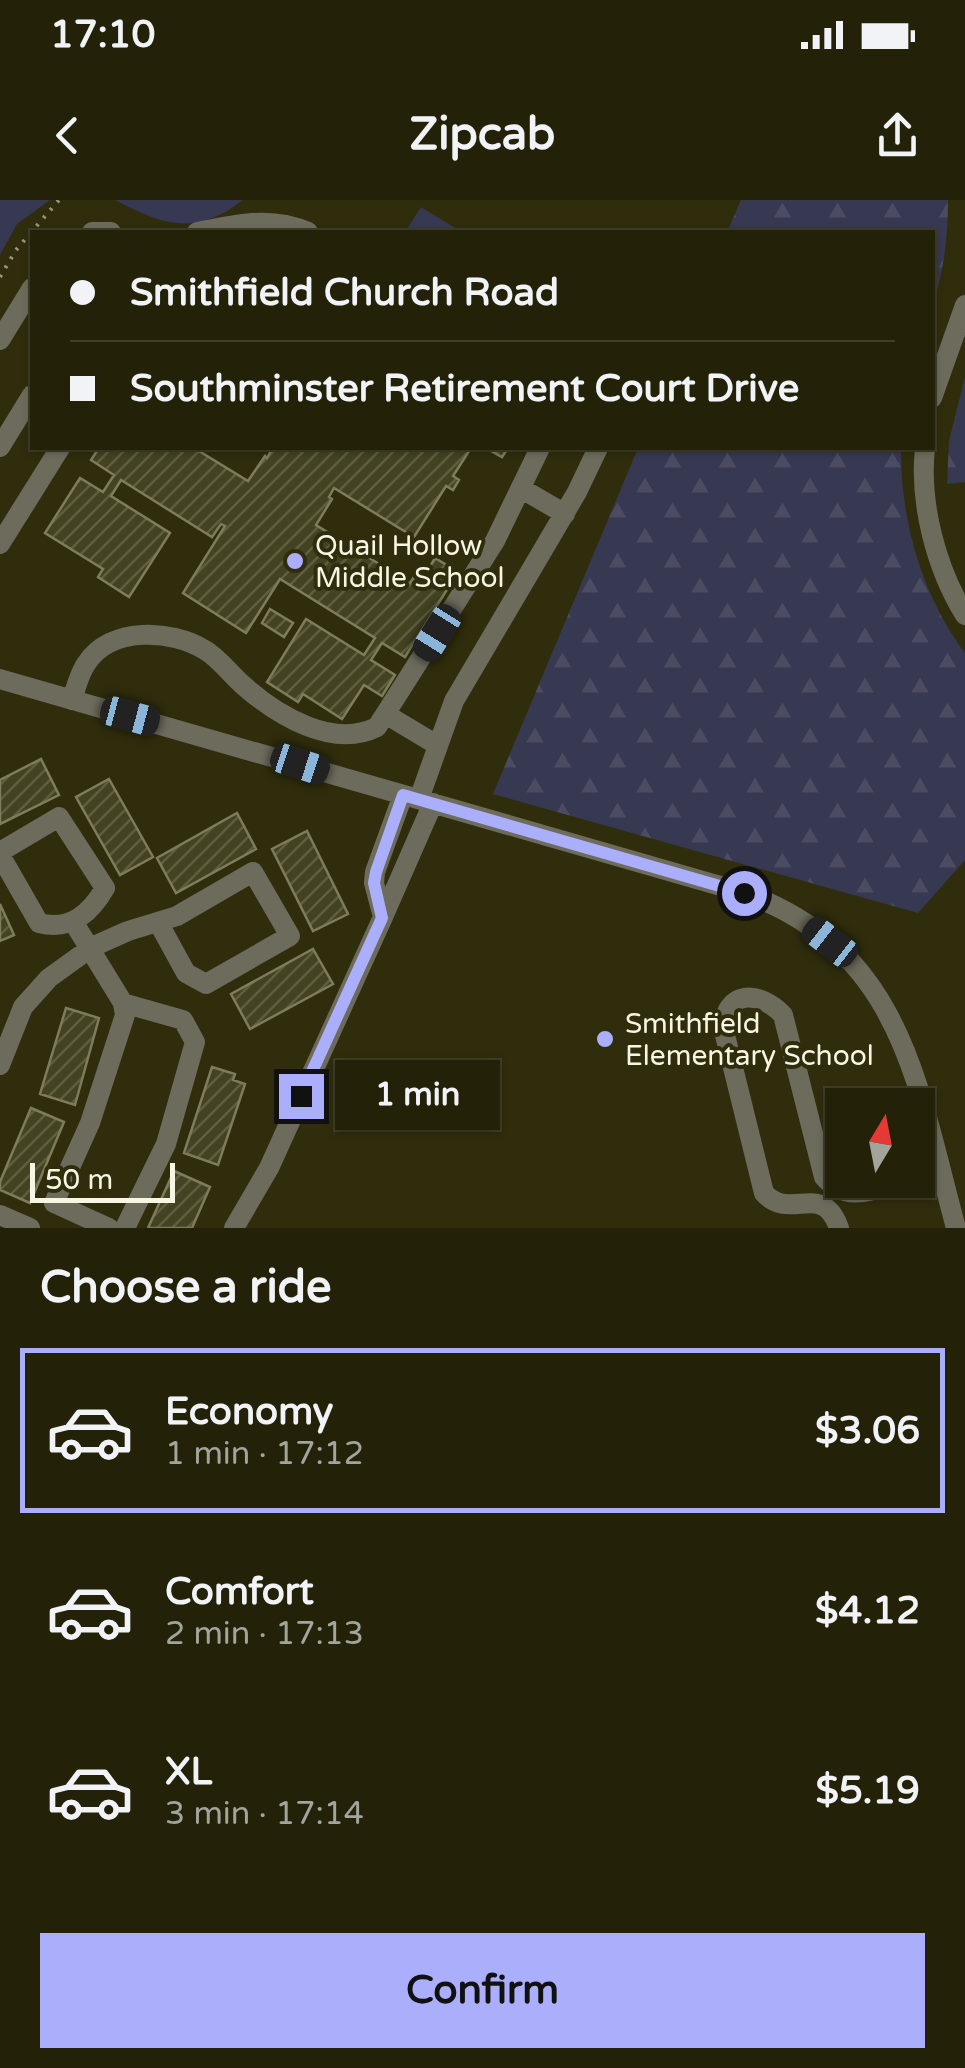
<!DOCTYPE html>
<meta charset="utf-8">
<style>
:root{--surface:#232209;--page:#2f2f17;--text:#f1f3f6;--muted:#a3a49c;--line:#403f2a;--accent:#abaffb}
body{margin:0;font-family:"Varela Round",sans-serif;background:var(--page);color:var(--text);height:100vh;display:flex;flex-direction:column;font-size:38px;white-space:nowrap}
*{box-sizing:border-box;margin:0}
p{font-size:32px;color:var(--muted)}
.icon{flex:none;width:55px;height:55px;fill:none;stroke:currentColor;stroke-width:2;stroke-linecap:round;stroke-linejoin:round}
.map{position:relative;height:1028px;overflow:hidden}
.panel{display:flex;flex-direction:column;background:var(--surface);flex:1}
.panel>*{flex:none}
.hud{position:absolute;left:30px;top:30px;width:905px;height:220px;border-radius:0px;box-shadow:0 2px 8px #0004,0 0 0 2px var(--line);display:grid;align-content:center;height:220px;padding:0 40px;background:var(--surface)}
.needle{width:65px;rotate:10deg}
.tools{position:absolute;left:825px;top:888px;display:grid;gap:20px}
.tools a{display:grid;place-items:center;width:110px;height:110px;border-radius:0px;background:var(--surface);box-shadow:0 2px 8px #0004,0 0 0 2px var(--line);font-size:50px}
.scale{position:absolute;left:30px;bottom:25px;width:145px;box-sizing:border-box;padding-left:10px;border:5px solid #f7f6e3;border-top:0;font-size:28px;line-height:35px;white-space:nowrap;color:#f7f6e3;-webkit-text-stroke:8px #2f2d0c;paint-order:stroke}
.end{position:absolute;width:45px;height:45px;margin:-22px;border:12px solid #abaffb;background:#111;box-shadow:0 0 0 5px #111}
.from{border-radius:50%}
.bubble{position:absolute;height:70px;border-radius:0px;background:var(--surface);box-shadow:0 2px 8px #0004,0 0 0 2px var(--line);font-size:32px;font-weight:700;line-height:70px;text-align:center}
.car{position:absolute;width:30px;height:60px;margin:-30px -15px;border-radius:12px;box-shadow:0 0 8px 2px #0007;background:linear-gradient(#222 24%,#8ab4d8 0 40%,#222 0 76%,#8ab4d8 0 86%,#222 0)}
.hud b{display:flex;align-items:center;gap:35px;height:95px;font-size:38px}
.hud b+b{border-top:2px solid var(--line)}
.hud i{width:25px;height:25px;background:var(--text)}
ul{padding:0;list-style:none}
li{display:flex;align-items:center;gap:30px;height:165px;margin:0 20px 15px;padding:0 20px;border:5px solid transparent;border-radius:0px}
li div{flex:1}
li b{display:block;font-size:38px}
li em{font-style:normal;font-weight:700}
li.current{border-color:var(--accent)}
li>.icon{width:90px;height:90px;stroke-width:1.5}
h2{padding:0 40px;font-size:45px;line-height:120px}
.primary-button{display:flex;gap:20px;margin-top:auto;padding:20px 40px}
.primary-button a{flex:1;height:115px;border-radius:0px;background:var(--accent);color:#111;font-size:40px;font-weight:700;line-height:115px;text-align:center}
.status{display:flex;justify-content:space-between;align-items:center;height:70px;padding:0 50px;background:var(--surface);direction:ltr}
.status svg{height:28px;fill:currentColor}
header{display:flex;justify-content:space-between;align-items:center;height:130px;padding:0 40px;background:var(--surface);font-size:45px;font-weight:700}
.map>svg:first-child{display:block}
.forest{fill:url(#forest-firs)}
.pitch{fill:#373851}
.building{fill:url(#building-hatch);stroke:#7e7d5b;stroke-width:2.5}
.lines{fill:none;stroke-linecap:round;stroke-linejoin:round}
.path{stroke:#96957b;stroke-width:4;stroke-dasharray:2.5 8;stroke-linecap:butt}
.minor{stroke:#6c6b5c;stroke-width:20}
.route{stroke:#abaffb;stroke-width:12}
.poi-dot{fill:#abaffb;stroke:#2f2d0c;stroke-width:4}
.labels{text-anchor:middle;stroke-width:8;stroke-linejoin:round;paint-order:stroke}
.poi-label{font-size:28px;fill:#f7f6e3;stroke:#2f2d0c;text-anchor:start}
</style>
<div class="status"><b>17:10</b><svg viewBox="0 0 49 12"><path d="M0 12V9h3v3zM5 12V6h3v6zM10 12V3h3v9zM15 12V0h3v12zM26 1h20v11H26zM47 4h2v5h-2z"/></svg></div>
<header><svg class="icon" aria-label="back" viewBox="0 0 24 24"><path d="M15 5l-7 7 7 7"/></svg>Zipcab<svg class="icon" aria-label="share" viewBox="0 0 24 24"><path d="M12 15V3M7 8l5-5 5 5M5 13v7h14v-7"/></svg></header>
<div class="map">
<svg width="965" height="1028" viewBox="0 0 965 1028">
<defs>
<pattern id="forest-firs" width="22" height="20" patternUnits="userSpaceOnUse" patternTransform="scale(2.5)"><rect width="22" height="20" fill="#373851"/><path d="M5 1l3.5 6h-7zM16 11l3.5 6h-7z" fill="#4b4c62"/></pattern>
<pattern id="building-hatch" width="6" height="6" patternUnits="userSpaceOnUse" patternTransform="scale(2.5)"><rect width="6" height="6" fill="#434221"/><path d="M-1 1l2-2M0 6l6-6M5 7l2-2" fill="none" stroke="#5f5e41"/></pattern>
</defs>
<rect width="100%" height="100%" fill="#2f2d0c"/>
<path class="forest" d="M741 0H948C948 35 944 71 933 104L932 32H727Z
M965 177V282L947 284 949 241Z
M638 248H901C900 319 922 396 965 453V660L918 713 493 594Z"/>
<path class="pitch" d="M0 0H50L17 24 0 55Z
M115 0H243C196 36 164 26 115 0Z
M421 7 462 32H405Z"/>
<path class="building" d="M99 248H194L248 281 265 256 267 258 272 249 269 248H471L453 276 459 280 453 290 446 286 414 337 334 288 329 297 332 299 316 325 410 383 418 371 425 375 435 358 458 372 405 457 382 443 371 460 395 475 382 496 364 485 342 519 303 494 298 502 267 482 306 419 364 455 375 438 280 379 246 433 183 393 225 326 221 324 212 337 121 280 111 296 170 333 129 397 98 377 103 369 45 333 80 278 103 292 114 275 91 260Z
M486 248H508L502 257Z
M270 409 293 423 284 437 262 423Z
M41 559 59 595 0 624V580Z
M109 579 153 657 120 675 76 597Z
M237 613 256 649 176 693 157 658Z
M307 631 348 714 313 731 272 649Z
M0 704 14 735 0 741Z
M313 749 333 784 250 829 231 794Z
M66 808 99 818 75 905 40 894Z
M212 867 235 874 233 880 245 884 218 965 184 953Z
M31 908 64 922 30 1003 0 990V982Z
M174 971 210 987 192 1028H148Z"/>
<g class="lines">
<path class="path" d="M0 77 16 50 59 0"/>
<path class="minor" d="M92 32H111
M197 32C236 25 270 15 308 32
M0 140 32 88
M932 198 965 105
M0 247 32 195
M925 248C919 303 936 368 965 415
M522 289 565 314
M0 344 60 248
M0 479 745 693C903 751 917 885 956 1028
M72 500C76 488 79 474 86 464 110 426 171 429 205 450 220 459 231 475 244 486 278 516 333 549 377 527L495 341 540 248
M387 515 437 545
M403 595 375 672 374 683 383 717 433 603
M419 599 454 501 577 292 598 248
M0 652 59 617 105 688C90 714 70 731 39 723L0 655
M74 723 123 803 125 815 90 923 54 1003 109 1028
M123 803 183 820 195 842 166 944 125 1028
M0 865 23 807 49 778 92 747 128 731 177 716 253 672 290 736 206 784 186 773 158 722
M0 1015 30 1028
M234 1028 269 968 383 717
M839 1028C822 980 790 1022 764 993L724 831C723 789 760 790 783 815L824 977C849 1005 875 988 907 980"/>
</g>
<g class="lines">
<path class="route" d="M301 896 382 718 374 683 376 672 403 595 744 693"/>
</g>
<g class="poi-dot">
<circle cx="295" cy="361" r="10"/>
<circle cx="605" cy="839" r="10"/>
</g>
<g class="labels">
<g class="poi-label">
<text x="315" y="355">Quail Hollow<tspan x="315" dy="32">Middle School</tspan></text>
<text x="625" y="833">Smithfield<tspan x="625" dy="32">Elementary School</tspan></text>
</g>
</g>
</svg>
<div class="tools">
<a><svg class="needle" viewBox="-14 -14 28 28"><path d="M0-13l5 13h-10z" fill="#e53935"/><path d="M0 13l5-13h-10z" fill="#a3a49c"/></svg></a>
</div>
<div class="scale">50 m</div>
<i class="end from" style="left:744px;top:693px"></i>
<i class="end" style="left:301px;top:896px"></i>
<div class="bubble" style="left:335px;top:860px;width:165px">1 min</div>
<i class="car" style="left:437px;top:433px;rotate:212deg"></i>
<i class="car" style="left:130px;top:516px;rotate:105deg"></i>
<i class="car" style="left:300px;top:564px;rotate:108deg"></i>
<i class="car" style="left:830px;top:742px;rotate:308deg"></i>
<div class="hud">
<b><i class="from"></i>Smithfield Church Road</b>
<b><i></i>Southminster Retirement Court Drive</b>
</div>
</div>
<section class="panel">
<h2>Choose a ride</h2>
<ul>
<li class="current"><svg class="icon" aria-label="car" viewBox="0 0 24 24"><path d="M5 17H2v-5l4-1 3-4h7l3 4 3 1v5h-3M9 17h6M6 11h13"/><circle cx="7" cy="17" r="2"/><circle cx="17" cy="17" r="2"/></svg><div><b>Economy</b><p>1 min · 17:12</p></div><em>$3.06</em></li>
<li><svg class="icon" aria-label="car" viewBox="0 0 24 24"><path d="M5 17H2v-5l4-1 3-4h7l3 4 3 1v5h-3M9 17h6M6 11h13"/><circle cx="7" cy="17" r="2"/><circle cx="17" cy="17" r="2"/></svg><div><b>Comfort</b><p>2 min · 17:13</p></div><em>$4.12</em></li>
<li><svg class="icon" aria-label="car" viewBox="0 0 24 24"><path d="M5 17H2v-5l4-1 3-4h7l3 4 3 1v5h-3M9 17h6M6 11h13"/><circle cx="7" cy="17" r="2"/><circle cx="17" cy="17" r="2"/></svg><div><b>XL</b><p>3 min · 17:14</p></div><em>$5.19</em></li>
</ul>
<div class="primary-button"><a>Confirm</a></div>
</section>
